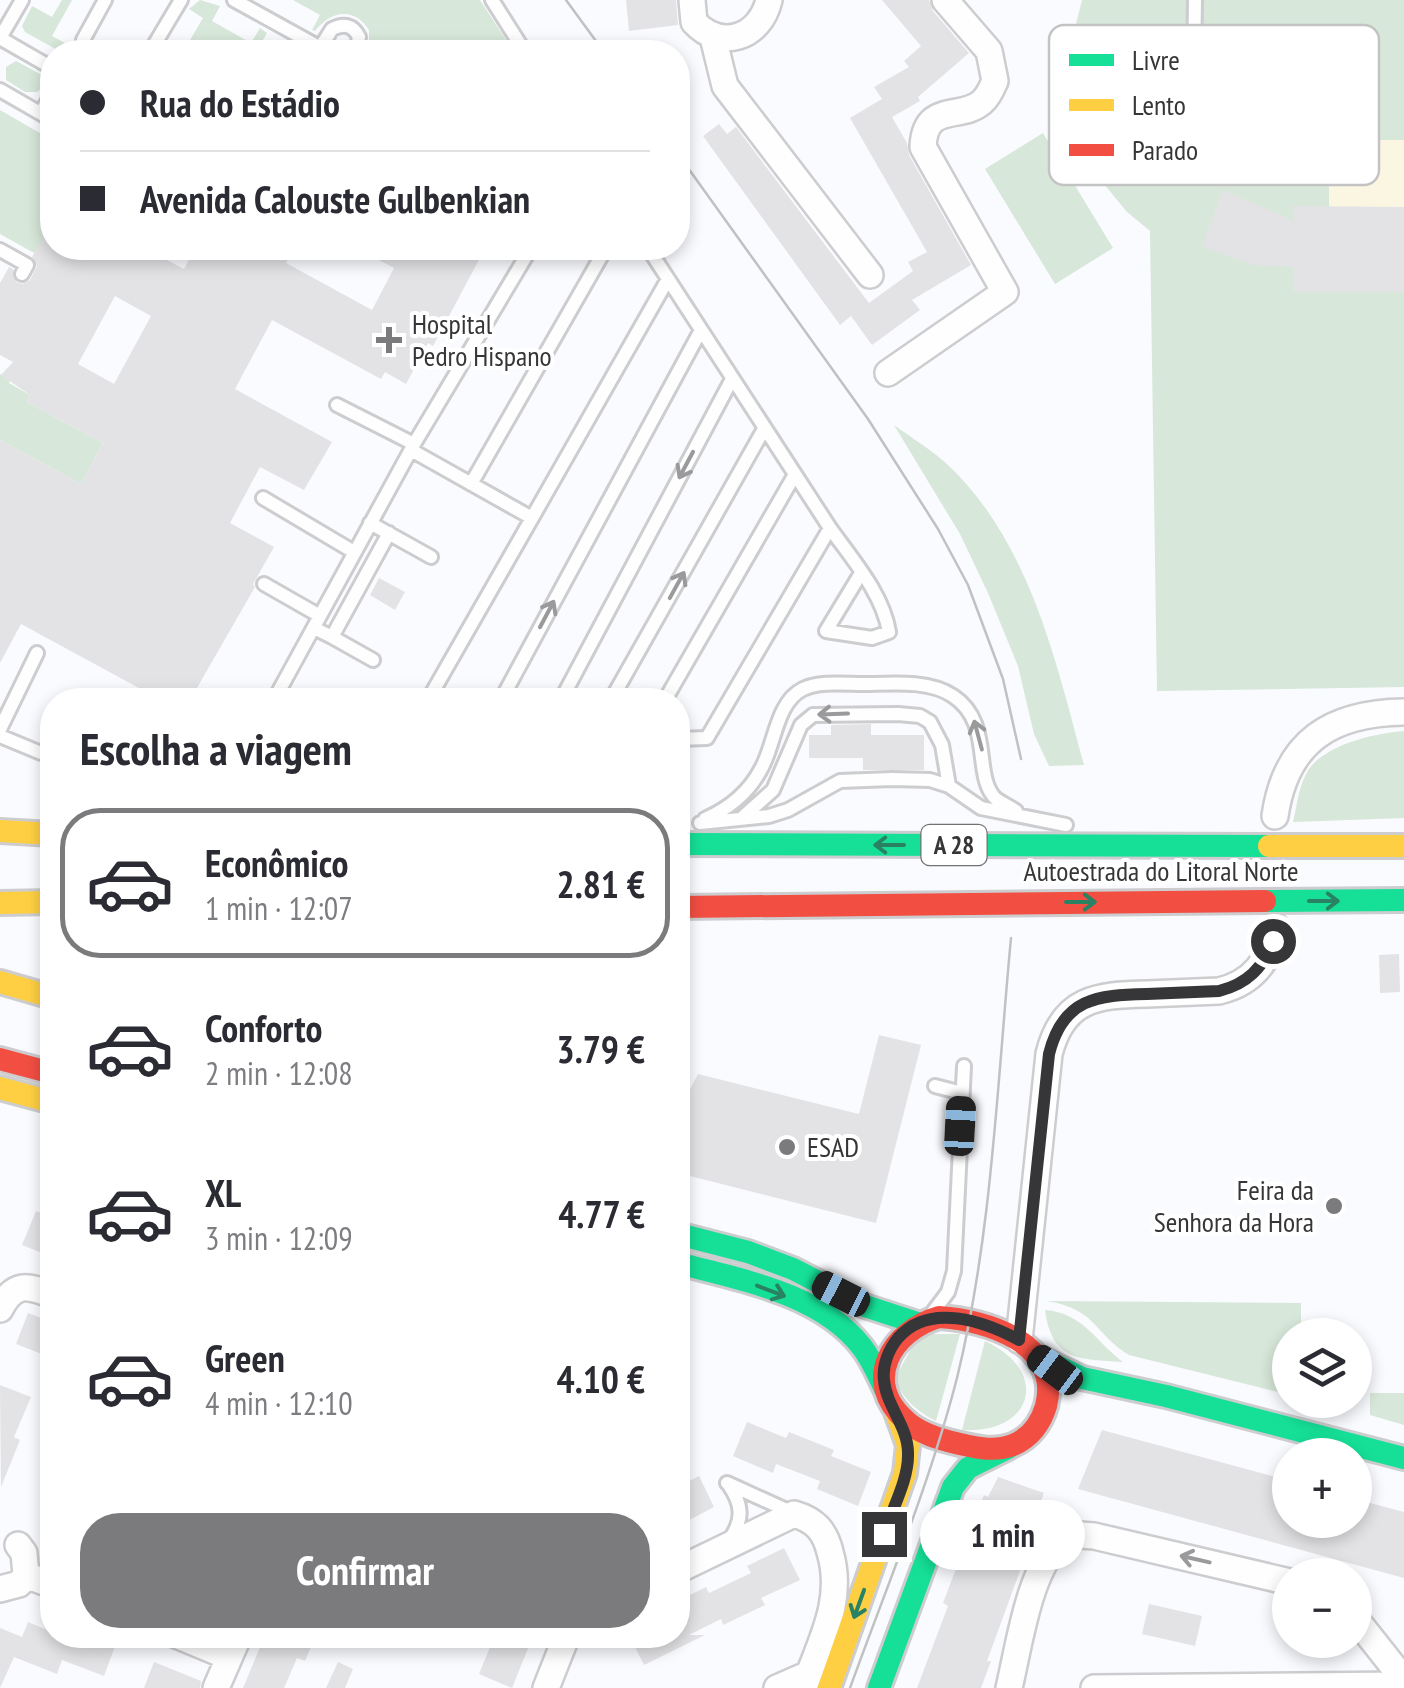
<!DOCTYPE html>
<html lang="pt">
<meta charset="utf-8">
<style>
:root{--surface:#fff;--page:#f7f7f7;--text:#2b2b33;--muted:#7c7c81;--line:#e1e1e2;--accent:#7b7b7d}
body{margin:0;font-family:"PT Sans Narrow",sans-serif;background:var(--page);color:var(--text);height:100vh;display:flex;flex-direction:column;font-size:38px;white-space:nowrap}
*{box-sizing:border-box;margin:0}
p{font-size:32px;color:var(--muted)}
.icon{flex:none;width:55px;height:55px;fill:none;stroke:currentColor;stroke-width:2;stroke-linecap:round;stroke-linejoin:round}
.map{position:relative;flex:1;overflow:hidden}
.details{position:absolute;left:40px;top:688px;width:650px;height:960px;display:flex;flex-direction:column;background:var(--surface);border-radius:40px;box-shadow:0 5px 15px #0003}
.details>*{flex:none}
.banner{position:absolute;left:40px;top:40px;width:650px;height:220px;border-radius:40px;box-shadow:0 5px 15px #0003;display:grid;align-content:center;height:220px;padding:0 40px;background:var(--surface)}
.tools{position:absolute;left:1272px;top:1318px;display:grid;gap:20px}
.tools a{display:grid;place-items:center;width:100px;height:100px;border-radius:50%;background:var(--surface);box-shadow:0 5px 15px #0003;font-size:50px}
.end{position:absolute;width:45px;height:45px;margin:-22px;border:12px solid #363638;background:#fff;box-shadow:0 0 0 5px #fff}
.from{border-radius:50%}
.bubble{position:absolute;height:70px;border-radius:35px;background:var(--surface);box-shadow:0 5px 15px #0003;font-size:32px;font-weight:700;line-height:70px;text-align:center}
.car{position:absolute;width:30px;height:60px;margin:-30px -15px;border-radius:12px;box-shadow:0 0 8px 2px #0007;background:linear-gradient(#222 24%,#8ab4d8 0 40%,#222 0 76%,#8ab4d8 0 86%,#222 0)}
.banner b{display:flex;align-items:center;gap:35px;height:95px;font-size:38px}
.banner b+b{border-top:2px solid var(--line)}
.banner i{width:25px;height:25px;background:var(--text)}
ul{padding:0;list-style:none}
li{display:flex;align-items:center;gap:30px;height:150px;margin:0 20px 15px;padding:0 20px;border:5px solid transparent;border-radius:40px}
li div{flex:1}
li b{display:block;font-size:38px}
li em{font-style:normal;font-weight:700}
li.on{border-color:var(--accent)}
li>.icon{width:90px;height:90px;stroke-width:1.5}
h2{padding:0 40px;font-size:45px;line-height:120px}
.cta{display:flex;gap:20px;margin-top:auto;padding:20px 40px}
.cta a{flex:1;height:115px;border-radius:40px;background:var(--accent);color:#fff;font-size:40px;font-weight:700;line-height:115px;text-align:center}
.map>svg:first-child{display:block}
.green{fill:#d7e7d9}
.sand{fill:#fbf6e2}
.building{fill:#e3e3e6;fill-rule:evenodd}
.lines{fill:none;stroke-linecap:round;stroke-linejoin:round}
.lane-casing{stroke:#cdcdd0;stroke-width:18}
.street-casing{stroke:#cdcdd0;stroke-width:30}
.fast-casing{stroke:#cdcdd0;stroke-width:28}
.slow-casing{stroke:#cdcdd0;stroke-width:28}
.jam-casing{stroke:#cdcdd0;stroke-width:28}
.lane{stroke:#fefeff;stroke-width:12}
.street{stroke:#fefeff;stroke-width:25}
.fast{stroke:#16e098;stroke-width:22}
.slow{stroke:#ffcf43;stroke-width:22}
.jam{stroke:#f24e42;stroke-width:22}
.tram{stroke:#c1c1c2;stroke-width:2.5}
.oneway{stroke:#9a9a9c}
.oneway2{stroke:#288263}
.route{stroke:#363638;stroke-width:12}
.poi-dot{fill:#7b7b7d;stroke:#fff;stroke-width:4}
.labels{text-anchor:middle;stroke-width:8;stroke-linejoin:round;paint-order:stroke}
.shield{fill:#fff;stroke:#727274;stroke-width:2.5}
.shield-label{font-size:25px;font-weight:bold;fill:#363638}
.poi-label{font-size:28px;fill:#363638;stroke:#fff;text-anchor:start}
.street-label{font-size:28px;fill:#363638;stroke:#fff}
.key{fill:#fff;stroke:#c3c3c3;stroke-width:2.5}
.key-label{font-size:28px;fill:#363638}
</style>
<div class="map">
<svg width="1404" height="1688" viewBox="0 0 1404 1688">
<rect width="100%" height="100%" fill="#fafbfe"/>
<path class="green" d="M62 0H72L52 36 74 48 71 52H61L25 32 22 26 32 6 52 17Z
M200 0 220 6 212 21 251 43 260 28 267 33 256 52H183L203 18 189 9Z
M293 0H480L514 52H369V30C354 6 330 11 315 31L312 30 320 15Z
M1082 0H1404V687L1157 691 1150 231 1127 212 1104 184 1062 114 1073 36Z
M16 61 42 75V88L37 92H25L6 80V67Z
M0 110 52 140V226L45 259 0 234Z
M1043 133 1113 248 1055 284 985 169Z
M0 374 10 380 9 383 30 395 27 402 103 443 81 484 0 440Z
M894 425C912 438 933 451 949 466 1030 543 1056 662 1084 765L1049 766 1034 734 1018 666 988 593 960 534Z
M1404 731V818L1293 822C1297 805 1299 784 1309 769 1327 744 1376 733 1404 731Z
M1047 1301 1301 1303V1335H1290V1395L1129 1355C1092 1332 1098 1310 1047 1301Z
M1045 1310C1083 1313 1095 1341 1123 1362 1080 1359 1052 1362 1045 1310Z
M919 1334H960L936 1421C918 1412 901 1398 895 1378Z
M985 1341C1052 1372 1032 1435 962 1430Z
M1370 1393H1404V1425L1370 1415Z"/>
<path class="sand" d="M1329 140H1404V207H1329Z"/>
<path class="building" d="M626 0H676L678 25 629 31Z
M882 0H929L933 11 969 53 918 97 920 101 892 117 907 143 909 155 971 265 912 300 920 310 872 345 851 316 840 325 703 136 719 124 727 134 736 127 869 303 913 271 908 262 927 252 850 118 882 99 874 87 909 67 904 61 921 46Z
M1223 190 1294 221 1292 206 1404 207V292H1293V267L1254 265 1202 246Z
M52 221V248H144L184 269 195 248H294L286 263 372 310 394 268 356 248H465L481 256 433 346 428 343 406 384 385 372 381 379 272 320 235 389 332 442 304 490 260 467 230 523 274 547 253 584 255 587 190 700H161L21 624 0 663V440L81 484 103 443 27 402 30 395 1 375 13 362 0 355V283L9 267 13 269 16 282 23 284 30 280 37 266 32 257ZM115 296 151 316 114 384 78 364Z
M379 578 405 592 395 610 370 595Z
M871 724V735H924V770H863V758H809V735H831V725Z
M1399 954 1400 992 1380 993 1379 955Z
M879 1035 921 1045 876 1223 678 1173V1112L698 1074 859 1114Z
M36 1211 52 1217V1257L22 1245Z
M28 1313 52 1322V1358L16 1344Z
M0 1385 31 1397 14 1437 20 1440 1 1487Z
M747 1422 786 1438 789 1432 834 1450 831 1456 871 1472 858 1506 817 1489 820 1481 776 1464 773 1473 733 1456Z
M1102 1430 1290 1481V1520H1355V1499L1404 1512V1578L1078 1489Z
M699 1476 714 1507 678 1526V1487Z
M998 1477 1044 1493 1035 1518 1039 1519 987 1661H991L981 1688H917L948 1606 943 1603 984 1495 988 1497Z
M784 1548 800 1580 761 1598 765 1605 723 1625 721 1619 689 1635H705L644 1665 629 1635H678V1601L706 1587 709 1593 751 1573 747 1566Z
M1149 1604 1202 1616 1195 1646 1142 1634Z
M28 1622 52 1632V1635H101L117 1641 104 1676 62 1660 57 1674 14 1657 0 1688V1628L22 1637Z
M275 1635H316L305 1661 297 1658 284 1688H243L263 1640 271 1644Z
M495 1635H525L521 1644 529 1646 512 1688 479 1674Z
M154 1662 201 1681 200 1688H144Z
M338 1662 353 1669 345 1688H326Z"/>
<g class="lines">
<defs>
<path id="lane" d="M22 0 0 38 52 68
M234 0 328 52
M492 0 525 52
M83 40 105 0
M320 48 332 29C344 23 353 25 359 37L356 52
M150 52 181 0
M0 90 52 120
M41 113 52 93
M1193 136 1195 0
M648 248 830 528 707 738 678 739
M0 250 27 265 22 274
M337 405 414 444
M411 450 532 518 428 700
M471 484 606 248
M263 498 354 552
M532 518 668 279
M370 523 431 557
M830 528C852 559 883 594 889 632L872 638 826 631 861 573
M264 584 320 616
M314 628 332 637 389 533
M332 637 373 660
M274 700 414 444 531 248
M501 700 701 330
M561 700 732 379
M611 700 764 429
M665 700 794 476
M0 729 37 653
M0 736 41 753H52
M744 816 773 790 801 725 813 715 898 714 920 716 930 722 942 745 949 786
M705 819C730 808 749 792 761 769 775 745 776 702 803 689 822 680 851 685 871 684 897 683 931 681 953 696 994 723 972 776 996 799 1002 803 1010 807 1016 811
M700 823 769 816 788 810 840 781 892 779 930 780 949 786 981 808 1066 825
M935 1086 962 1093
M933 1312 948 1292 954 1271 964 1066
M727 1483 793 1513
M729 1485C742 1504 744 1519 730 1539"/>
<path id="street" d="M692 0 694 22C721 51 760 38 769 0
M713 37 725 86 870 275
M888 373 1005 292 923 147C925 101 961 121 982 102 988 97 992 88 995 81L989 51 945 0
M1275 816C1286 741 1331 713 1404 712
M0 1309C14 1282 27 1285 52 1295
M1019 1340 1049 1054C1063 998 1097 995 1147 994 1171 993 1195 992 1219 991 1253 983 1270 960 1276 927
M678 1570 794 1514C815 1520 825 1531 830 1552 843 1596 825 1633 809 1674
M26 1575 52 1585
M0 1589 19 1584 26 1575 24 1553 18 1545
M1355 1618 1404 1680
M176 1635 229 1657
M216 1688 239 1635
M546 1688 567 1635
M777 1688 809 1674 804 1688
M1009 1688C1020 1642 1029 1565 1067 1534L1094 1536 1290 1582
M1094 1688 1404 1685"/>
<path id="fast" d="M678 844 1269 846
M1265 901 1404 900
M678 1234 748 1252 793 1269 865 1306 917 1323
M678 1263C741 1280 820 1293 862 1347 872 1360 878 1375 885 1389
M1036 1356 1082 1378 1166 1396 1404 1458
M879 1688 953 1487 968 1468 1008 1448"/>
<path id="slow" d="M0 831 52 834
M1269 846H1404
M0 903 52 902
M0 982 52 997
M0 1088 52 1102
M829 1688 905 1473 908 1445 896 1412"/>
<path id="jam" d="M678 907 1265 901
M0 1059 52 1073
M939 1317C987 1320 1062 1343 1046 1406 1041 1423 1030 1438 1013 1445 995 1452 978 1448 960 1444 942 1440 919 1434 905 1420 862 1381 891 1331 939 1317Z"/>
</defs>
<use href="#lane" class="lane-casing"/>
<use href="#street" class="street-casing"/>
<use href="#fast" class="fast-casing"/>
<use href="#slow" class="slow-casing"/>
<use href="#jam" class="jam-casing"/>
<use href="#lane" class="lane"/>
<use href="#street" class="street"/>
<use href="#fast" class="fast"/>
<use href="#slow" class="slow"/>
<use href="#jam" class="jam"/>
<path class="tram" d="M566 0 604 52
M678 154 868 419 938 529 968 585 1003 679 1021 759
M850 1688C887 1586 930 1483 957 1378 992 1235 997 1085 1011 938"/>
</g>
<defs><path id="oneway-shaft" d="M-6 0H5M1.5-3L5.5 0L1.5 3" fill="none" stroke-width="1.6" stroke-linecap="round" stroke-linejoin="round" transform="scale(2.5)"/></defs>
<g class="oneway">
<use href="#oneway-shaft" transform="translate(686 465) rotate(118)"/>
<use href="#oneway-shaft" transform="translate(677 585) rotate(-61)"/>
<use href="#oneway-shaft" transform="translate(547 614) rotate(-62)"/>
<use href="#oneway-shaft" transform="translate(833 714) rotate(178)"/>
<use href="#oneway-shaft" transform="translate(978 735) rotate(-105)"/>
<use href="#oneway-shaft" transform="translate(1195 1559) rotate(-167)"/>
</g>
<g class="oneway2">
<use href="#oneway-shaft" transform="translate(889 845) rotate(-180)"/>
<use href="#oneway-shaft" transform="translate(1324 901)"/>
<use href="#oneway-shaft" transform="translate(1081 902)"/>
<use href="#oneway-shaft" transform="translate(771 1291) rotate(21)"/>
<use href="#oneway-shaft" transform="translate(859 1604) rotate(110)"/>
</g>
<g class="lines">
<path class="route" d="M884 1534C892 1509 909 1479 908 1453 908 1426 886 1406 884 1380 882 1365 889 1349 898 1338 929 1302 984 1321 1019 1340L1049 1054C1063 998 1097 995 1147 994 1171 993 1195 992 1219 991 1247 984 1263 968 1273 941"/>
</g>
<g class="poi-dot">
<path d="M384 325h10v10h10v10h-10v10h-10v-10h-10v-10h10z"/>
<circle cx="787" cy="1147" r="10"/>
<circle cx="1334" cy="1206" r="10"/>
</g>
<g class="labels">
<rect class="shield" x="921.5" y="825" width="65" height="40" rx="8"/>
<g class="shield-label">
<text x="954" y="854">A 28</text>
</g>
<g class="poi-label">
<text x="412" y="334">Hospital<tspan x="412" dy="32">Pedro Hispano</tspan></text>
<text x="807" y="1157">ESAD</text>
<text x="1314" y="1200" text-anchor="end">Feira da<tspan x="1314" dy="32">Senhora da Hora</tspan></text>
</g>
<g class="street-label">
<text x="1161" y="881">Autoestrada do Litoral Norte</text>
</g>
</g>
<rect x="1049" y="25" width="330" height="160" rx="15" class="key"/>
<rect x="1069" y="54" width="45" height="12" fill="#16e098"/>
<rect x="1069" y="99" width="45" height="12" fill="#ffcf43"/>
<rect x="1069" y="144" width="45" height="12" fill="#f24e42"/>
<g class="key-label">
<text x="1132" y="70">Livre</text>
<text x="1132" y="115">Lento</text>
<text x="1132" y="160">Parado</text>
</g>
</svg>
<div class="tools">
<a><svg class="icon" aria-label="layers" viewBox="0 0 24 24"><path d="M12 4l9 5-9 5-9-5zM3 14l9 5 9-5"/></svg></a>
<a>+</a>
<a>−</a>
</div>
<i class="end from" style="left:1273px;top:941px"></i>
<i class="end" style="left:884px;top:1534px"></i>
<div class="bubble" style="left:920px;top:1500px;width:165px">1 min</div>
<i class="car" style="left:960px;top:1126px;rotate:3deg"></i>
<i class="car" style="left:841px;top:1294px;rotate:297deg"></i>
<i class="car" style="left:1055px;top:1370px;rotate:307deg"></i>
<div class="banner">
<b><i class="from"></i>Rua do Estádio</b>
<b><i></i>Avenida Calouste Gulbenkian</b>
</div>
<section class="details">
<h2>Escolha a viagem</h2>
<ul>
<li class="on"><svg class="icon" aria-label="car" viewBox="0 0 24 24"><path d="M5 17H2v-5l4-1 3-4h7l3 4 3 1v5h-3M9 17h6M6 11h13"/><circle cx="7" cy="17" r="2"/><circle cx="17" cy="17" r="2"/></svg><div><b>Econômico</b><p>1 min · 12:07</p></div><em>2.81 €</em></li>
<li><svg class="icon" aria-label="car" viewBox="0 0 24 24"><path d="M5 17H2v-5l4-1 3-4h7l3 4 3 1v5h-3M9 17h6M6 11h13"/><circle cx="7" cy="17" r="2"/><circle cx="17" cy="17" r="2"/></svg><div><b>Conforto</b><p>2 min · 12:08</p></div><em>3.79 €</em></li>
<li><svg class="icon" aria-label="car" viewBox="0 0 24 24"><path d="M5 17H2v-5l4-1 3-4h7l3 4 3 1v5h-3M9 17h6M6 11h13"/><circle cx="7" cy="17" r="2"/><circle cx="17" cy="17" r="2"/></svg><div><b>XL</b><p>3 min · 12:09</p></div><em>4.77 €</em></li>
<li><svg class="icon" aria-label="car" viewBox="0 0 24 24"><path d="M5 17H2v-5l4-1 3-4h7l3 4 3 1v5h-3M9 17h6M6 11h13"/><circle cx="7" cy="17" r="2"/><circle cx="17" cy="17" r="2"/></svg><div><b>Green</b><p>4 min · 12:10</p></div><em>4.10 €</em></li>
</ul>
<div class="cta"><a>Confirmar</a></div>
</section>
</div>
